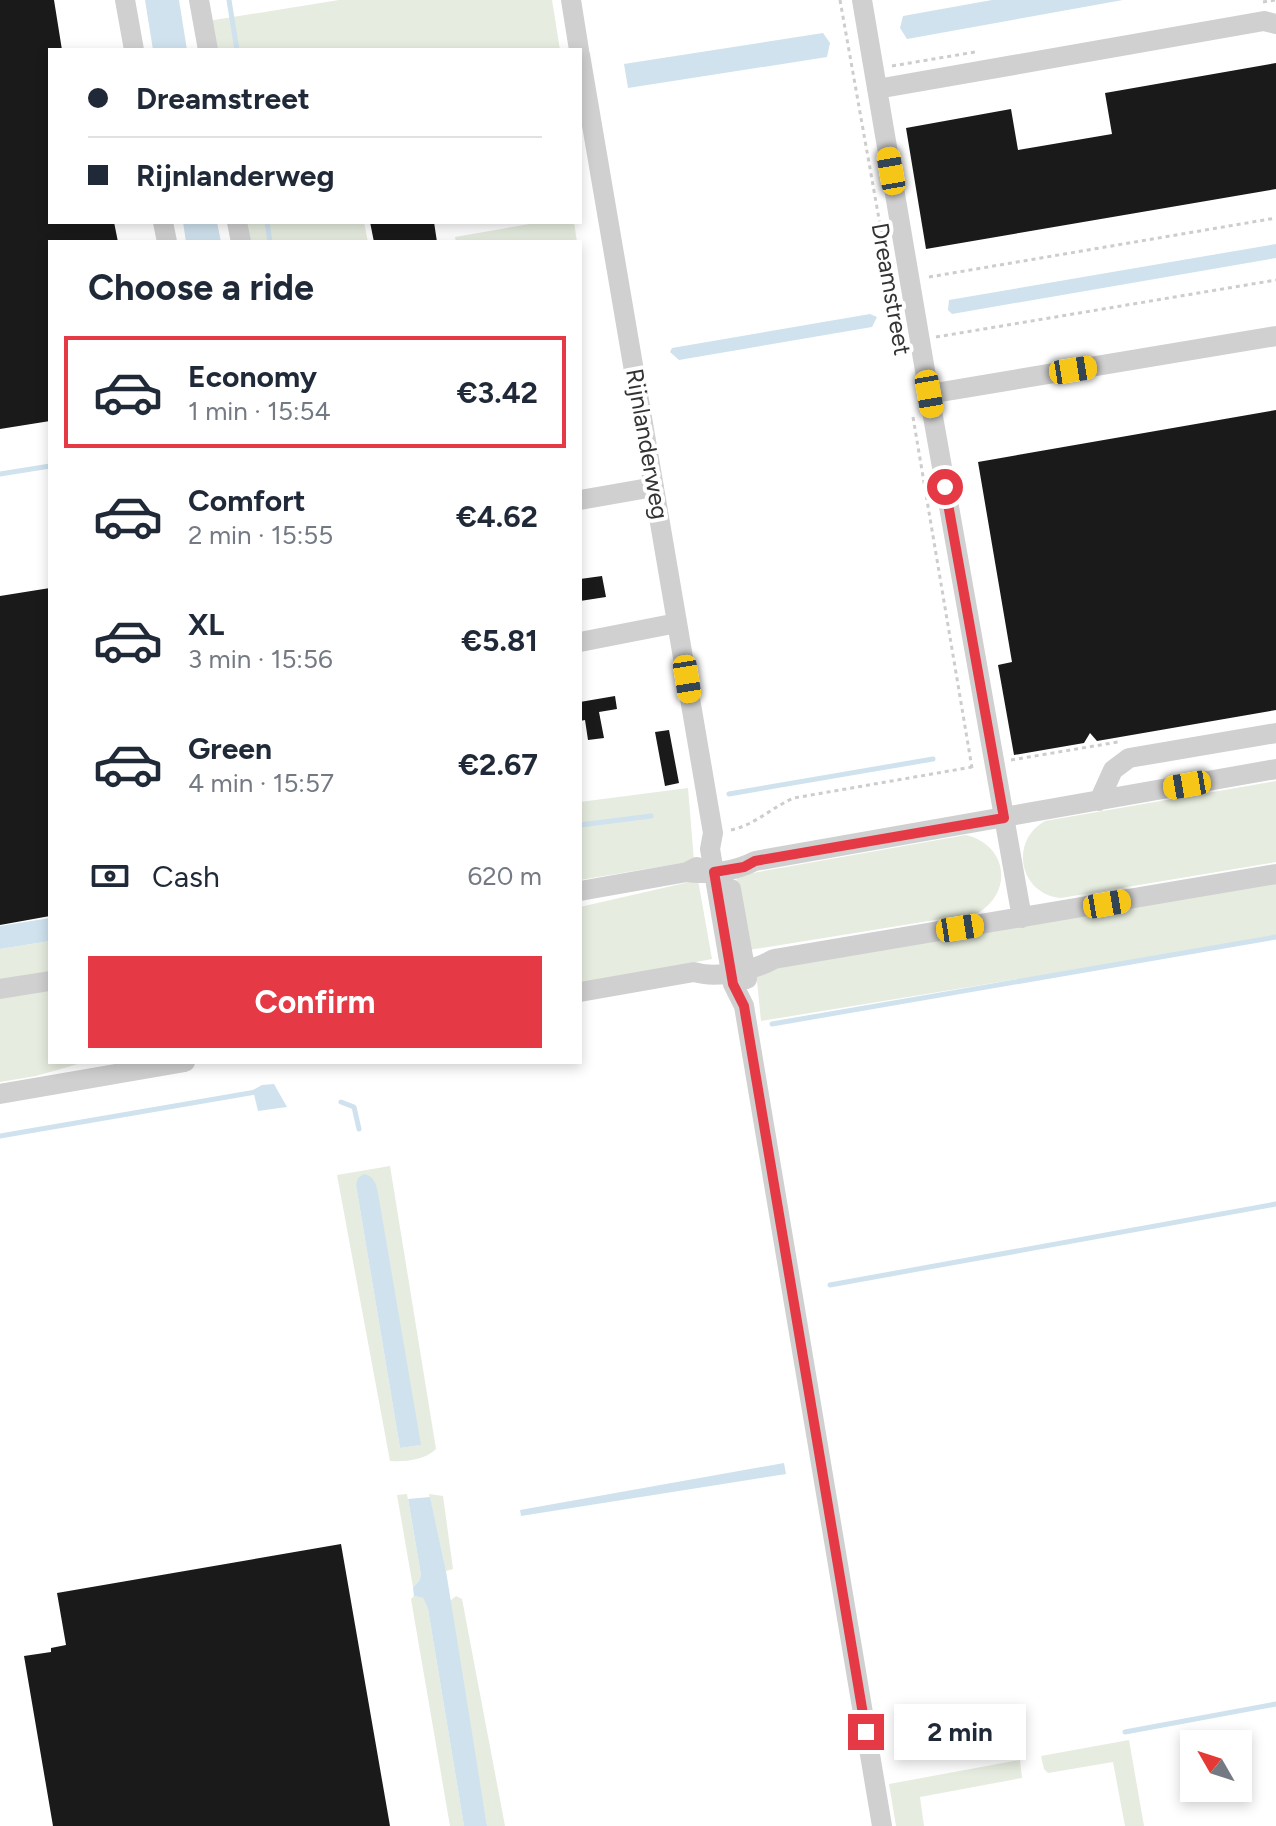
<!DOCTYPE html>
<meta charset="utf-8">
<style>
:root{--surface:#fff;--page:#f6f6f7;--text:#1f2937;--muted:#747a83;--line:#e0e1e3;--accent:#e63946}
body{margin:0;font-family:Figtree,sans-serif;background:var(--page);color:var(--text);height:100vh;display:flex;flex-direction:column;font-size:30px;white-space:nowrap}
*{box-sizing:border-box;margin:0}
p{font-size:26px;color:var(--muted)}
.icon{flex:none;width:44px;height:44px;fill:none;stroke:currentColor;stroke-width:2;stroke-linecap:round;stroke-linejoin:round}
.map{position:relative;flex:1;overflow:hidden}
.drawer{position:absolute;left:48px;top:240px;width:534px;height:824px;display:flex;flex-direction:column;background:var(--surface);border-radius:0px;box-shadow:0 4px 12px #0003}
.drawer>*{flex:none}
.top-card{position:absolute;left:48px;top:48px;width:534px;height:176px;border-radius:0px;box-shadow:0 4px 12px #0003;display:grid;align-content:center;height:176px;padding:0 40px;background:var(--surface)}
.needle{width:52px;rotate:309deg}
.buttons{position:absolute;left:1180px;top:1730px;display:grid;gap:16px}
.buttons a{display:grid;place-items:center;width:72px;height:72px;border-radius:0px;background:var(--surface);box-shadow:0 4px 12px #0003;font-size:40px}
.end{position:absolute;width:36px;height:36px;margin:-18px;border:10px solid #e63946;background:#fff;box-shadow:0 0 0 4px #fff}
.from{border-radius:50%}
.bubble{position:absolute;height:56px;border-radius:0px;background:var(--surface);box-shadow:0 4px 12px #0003;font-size:26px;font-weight:700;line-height:56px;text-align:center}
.car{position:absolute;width:24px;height:48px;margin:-24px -12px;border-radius:10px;box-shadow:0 0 6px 2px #0007;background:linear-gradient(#f5c518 24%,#345 0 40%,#f5c518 0 76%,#345 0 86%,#f5c518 0)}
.top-card b{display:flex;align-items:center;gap:28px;height:76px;font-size:30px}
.top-card b+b{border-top:2px solid var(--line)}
.top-card i{width:20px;height:20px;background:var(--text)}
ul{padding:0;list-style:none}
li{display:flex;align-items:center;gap:24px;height:112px;margin:0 16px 12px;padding:0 24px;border:4px solid transparent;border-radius:0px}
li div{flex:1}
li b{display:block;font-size:30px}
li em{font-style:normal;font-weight:700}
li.selected{border-color:var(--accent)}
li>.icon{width:72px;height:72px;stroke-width:1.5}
h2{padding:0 40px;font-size:36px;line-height:96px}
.pay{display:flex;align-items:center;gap:20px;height:88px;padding:0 40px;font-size:30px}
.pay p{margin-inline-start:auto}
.action{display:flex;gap:16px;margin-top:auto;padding:16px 40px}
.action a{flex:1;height:92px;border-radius:0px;background:var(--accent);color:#fff;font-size:32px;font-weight:700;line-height:92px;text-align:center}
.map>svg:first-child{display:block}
.green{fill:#e6ecdf;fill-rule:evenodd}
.water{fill:#cfe2ee}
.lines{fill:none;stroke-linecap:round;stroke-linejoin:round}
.stream{stroke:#cfe2ee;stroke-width:5}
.building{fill:#1a1a1a}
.path{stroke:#cdcdcd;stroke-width:3;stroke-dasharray:4 4;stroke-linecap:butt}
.minor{stroke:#d0d0d0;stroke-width:20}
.route{stroke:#e63946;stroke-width:10}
.labels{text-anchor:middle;stroke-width:8;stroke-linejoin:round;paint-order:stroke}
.street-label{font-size:24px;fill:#333;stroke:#fff}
</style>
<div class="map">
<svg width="1276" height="1826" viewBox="0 0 1276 1826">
<rect width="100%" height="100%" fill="#fff"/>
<path class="green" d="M339 0H552L560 50H212L208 21Z
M242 222H364L368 242H245Z
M541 222H574L577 242H456L455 237Z
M1276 781V862L1061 898C1019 894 1009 841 1045 821Z
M688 788 694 861 580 880V802Z
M966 835C1007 845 1014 891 978 913L749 950 736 876Z
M698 880 712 959 580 984V907Z
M1276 882V937L761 1021 756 971Z
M50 941V972L0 980V949Z
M50 989V1062H85L36 1076 0 1082V998Z
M390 1166 436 1449C425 1460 405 1462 390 1461L337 1175ZM356 1185 420 1445 400 1448Z
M407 1494 421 1575 419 1581 413 1587 397 1495Z
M429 1494 443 1496 453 1569 446 1571Z
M414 1596 423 1598 428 1609 464 1826H450L411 1599Z
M456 1596 462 1599 505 1826H487L449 1602Z
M1129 1740 1144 1826H1125L1113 1762 1048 1773 1044 1769 1041 1756Z
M1020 1760 1022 1778 920 1797 924 1826H896L889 1784Z"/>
<path class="water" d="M145 0H179L187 50H153Z
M992 0H1123L907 39 900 28 903 16Z
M823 33 830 43 827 57 628 88 624 64Z
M183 222H217L221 242H186Z
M1276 244V258L952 314 948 310 949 300Z
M870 314 877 317 872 327 679 360 670 352 672 348Z
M50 918V941L0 949V926Z
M274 1084 287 1107 258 1111 253 1090 262 1085Z
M364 1174C374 1176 376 1184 378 1193L421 1445 400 1448 356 1185 358 1178Z
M784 1463 786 1474 521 1516 520 1510Z
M430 1497 446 1571 487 1826H464L428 1609 423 1598 414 1596 413 1587 419 1581 421 1575 408 1499Z"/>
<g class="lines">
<path class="stream" d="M229 0 237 50
M267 222 270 242
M0 474 50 466
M729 794 933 759
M580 825 651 816
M772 1024 1276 937
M341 1102 354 1107 359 1129
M0 1136 256 1092
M830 1285 1276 1204
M1125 1732 1276 1704"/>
</g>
<path class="building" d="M0 0H54L62 50H50V222H114L118 242H50V421L0 429Z
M1276 63V189L926 249 906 128 1011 109 1018 150 1112 134 1105 93Z
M370 222H434L437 242H374Z
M1276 410V710L1097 741 1090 733 1084 743 1014 755 998 665 1012 662 978 462Z
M602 576 606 597 580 601V579Z
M50 588V916L0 925V596Z
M615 696 617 709 599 712 604 738 588 740 585 720 580 721V702Z
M669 730 679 783 665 786 655 732Z
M341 1544 390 1826H53L24 1656 51 1652V1648L66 1645 57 1593Z"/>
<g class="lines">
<path class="path" d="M840 0 892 292
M1263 2 1275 0
M892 66 975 52
M929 277 1276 218
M936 337 1276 280
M913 417 972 768
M1011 760 1118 742
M731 830C755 825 772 807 794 798L972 767"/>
<path class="minor" d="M125 0 134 50
M199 0 208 50
M571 0 579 50
M862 0 929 394 1022 918
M580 55 713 833 710 849 733 984 744 1006 882 1826
M877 89 1264 21 1276 24
M163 222 167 242
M237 222 241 242
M929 394 1276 336
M580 500 654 487
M580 642 677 623
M1099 801 1113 770 1129 758 1276 733
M687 872C709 875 736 871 755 861L1276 769
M731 889 747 979
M580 891 687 872 697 867
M0 989 50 981
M580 992 694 972C717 979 753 971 774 959L1276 874
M0 1094 185 1062"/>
</g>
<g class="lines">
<path class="route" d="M866 1732 744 1006 733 984 714 872 744 867 755 861 1004 818 945 487"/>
</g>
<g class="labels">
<g class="street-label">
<text transform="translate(891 289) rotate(80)" y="8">Dreamstreet</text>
<text transform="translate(647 444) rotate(80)" y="8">Rijnlanderweg</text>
</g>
</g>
</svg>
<div class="buttons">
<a><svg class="needle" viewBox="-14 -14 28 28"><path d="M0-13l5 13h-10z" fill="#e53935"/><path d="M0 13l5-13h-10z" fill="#747a83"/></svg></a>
</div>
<i class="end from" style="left:945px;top:487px"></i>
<i class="end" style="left:866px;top:1732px"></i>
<div class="bubble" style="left:894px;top:1704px;width:132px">2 min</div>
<i class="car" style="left:891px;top:171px;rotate:350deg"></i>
<i class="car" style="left:1073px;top:370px;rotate:81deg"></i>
<i class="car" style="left:929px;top:394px;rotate:170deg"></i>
<i class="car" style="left:687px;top:679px;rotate:171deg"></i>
<i class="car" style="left:1187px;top:785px;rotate:260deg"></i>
<i class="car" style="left:1107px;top:904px;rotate:80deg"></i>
<i class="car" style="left:960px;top:928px;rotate:81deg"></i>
<div class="top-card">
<b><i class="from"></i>Dreamstreet</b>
<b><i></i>Rijnlanderweg</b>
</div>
<section class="drawer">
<h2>Choose a ride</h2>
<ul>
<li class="selected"><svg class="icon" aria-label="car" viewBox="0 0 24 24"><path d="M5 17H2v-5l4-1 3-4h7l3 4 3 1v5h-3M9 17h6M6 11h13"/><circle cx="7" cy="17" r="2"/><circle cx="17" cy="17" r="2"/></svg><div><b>Economy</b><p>1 min · 15:54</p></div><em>€3.42</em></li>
<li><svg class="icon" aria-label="car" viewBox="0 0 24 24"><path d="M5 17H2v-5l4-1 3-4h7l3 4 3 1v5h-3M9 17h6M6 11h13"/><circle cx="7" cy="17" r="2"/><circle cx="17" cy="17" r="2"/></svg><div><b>Comfort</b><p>2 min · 15:55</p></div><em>€4.62</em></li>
<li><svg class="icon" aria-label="car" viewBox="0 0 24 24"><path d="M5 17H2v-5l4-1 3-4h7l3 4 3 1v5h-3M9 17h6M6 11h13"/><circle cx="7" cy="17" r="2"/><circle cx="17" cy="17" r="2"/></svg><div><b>XL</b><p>3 min · 15:56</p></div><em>€5.81</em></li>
<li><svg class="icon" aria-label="car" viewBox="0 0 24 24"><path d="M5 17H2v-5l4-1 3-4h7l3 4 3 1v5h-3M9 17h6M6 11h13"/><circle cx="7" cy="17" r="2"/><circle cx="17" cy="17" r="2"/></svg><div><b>Green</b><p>4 min · 15:57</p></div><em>€2.67</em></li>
</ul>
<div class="pay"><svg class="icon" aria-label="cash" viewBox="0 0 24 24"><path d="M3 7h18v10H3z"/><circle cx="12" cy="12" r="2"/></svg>Cash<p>620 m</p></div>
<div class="action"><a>Confirm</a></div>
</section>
</div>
